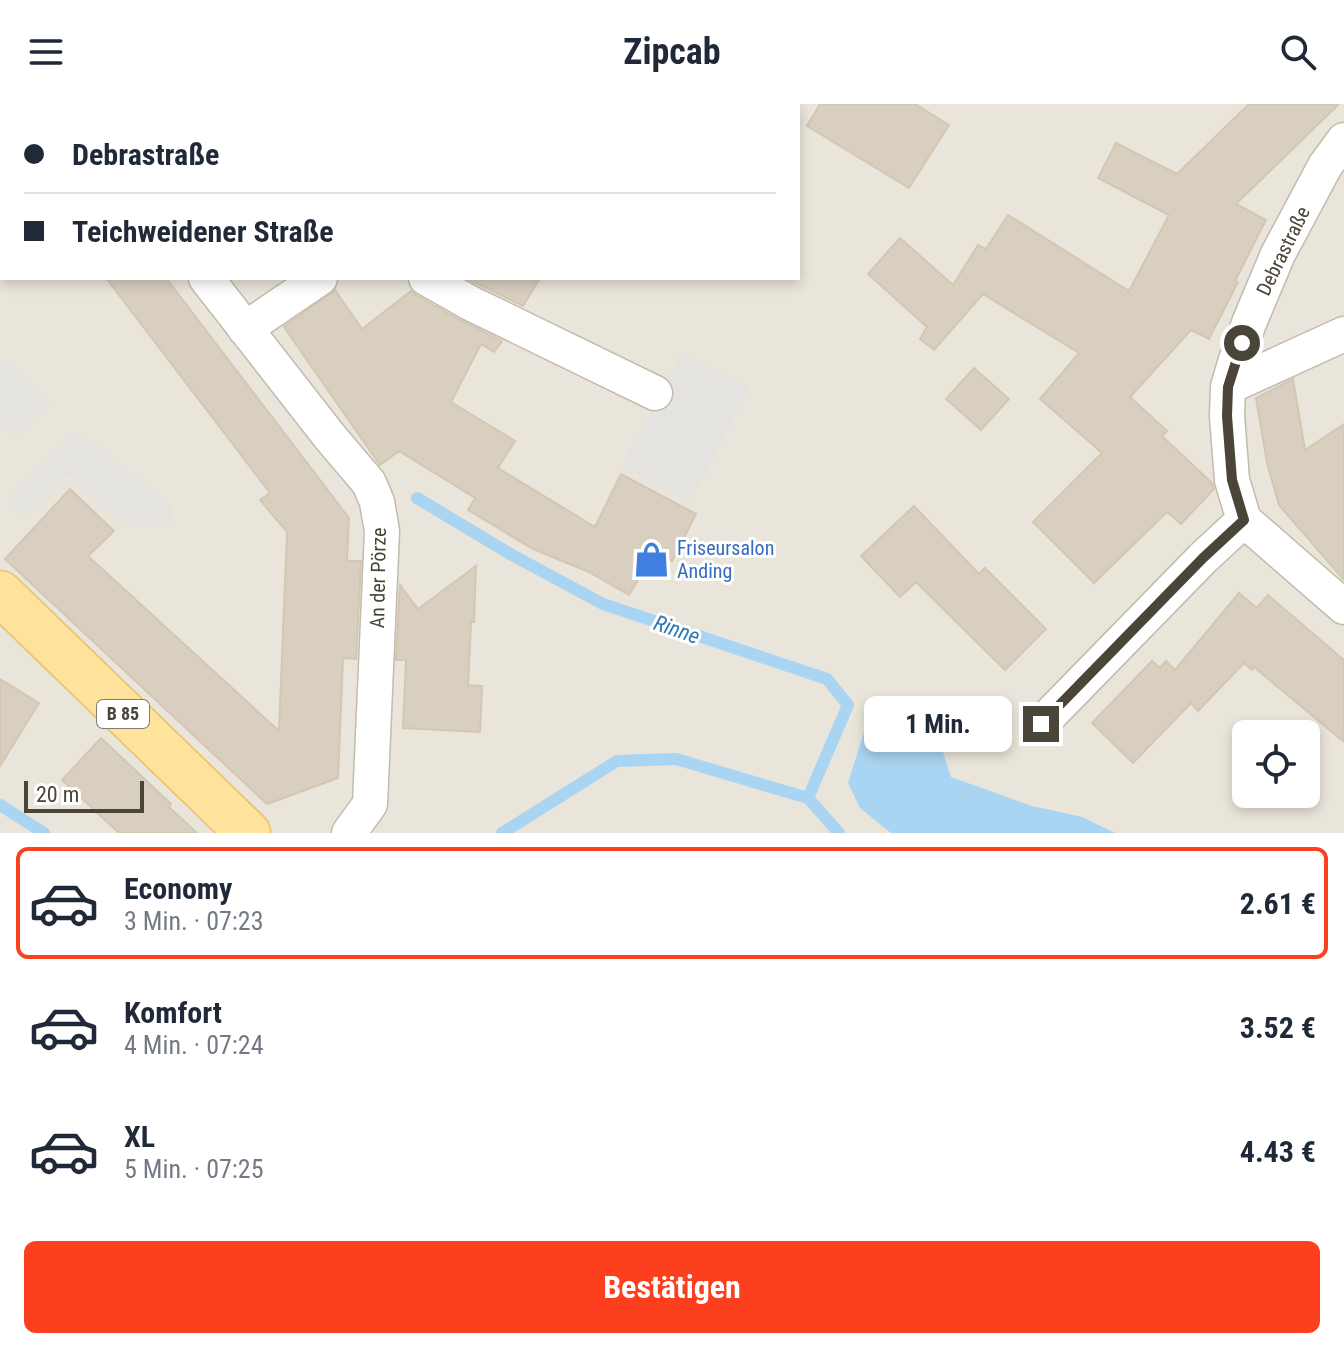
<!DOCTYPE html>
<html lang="de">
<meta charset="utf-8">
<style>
:root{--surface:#fff;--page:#f6f6f7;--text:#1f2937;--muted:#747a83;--line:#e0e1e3;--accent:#fc3f1d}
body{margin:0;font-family:"Roboto Condensed",sans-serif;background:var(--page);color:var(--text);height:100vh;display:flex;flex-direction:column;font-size:30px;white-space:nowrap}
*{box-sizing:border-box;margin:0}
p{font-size:26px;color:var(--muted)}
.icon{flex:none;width:44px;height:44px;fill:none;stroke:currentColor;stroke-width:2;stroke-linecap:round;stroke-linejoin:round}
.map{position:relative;height:729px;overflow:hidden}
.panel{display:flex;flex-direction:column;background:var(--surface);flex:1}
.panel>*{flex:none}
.hud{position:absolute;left:0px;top:0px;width:800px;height:176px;box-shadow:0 4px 12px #0003;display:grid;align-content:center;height:176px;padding:0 24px;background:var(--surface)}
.tools{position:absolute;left:1232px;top:616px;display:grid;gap:16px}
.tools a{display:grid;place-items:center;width:88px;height:88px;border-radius:12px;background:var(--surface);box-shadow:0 4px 12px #0003;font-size:40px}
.scale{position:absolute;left:24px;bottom:20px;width:120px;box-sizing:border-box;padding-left:8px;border:4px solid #4b4439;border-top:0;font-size:22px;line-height:28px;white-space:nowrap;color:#4b4439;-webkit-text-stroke:6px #fff;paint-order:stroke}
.end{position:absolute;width:36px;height:36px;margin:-18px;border:10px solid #4b4439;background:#fff;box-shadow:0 0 0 4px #fff}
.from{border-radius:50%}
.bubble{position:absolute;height:56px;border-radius:12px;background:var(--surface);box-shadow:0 4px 12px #0003;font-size:26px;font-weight:700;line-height:56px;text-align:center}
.hud b{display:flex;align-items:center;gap:28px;height:76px;font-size:30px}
.hud b+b{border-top:2px solid var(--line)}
.hud i{width:20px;height:20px;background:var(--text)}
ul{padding:14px 0 0;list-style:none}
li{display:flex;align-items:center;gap:24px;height:112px;margin:0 16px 12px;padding:0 8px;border:4px solid transparent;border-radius:12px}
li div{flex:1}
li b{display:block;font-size:30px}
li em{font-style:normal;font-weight:700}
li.active{border-color:var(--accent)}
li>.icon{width:72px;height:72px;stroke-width:1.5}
.button{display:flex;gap:16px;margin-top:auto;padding:16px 24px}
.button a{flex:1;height:92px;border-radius:12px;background:var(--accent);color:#fff;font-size:32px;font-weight:700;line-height:92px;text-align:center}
header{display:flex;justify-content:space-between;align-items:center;height:104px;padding:0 24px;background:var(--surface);font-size:36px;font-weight:700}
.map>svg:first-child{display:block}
.residential{fill:#eae5da;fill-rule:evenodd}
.parking{fill:#e5e3e0}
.water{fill:#a9d4f2}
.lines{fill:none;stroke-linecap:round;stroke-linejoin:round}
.stream{stroke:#a9d4f2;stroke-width:12}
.building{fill:#d8cfc1;stroke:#d3c7b4;stroke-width:2}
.minor-casing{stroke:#c2bbae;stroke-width:37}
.primary-casing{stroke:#e6c16a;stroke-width:47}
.minor{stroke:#fff;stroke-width:34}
.primary{stroke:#ffe39c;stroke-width:44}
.route{stroke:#4b4439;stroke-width:10}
.labels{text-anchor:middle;stroke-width:6;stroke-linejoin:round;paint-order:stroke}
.shield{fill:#fff;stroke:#817c74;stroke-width:2}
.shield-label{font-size:18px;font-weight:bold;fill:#4b4439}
.street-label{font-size:20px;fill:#4b4439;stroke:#fff}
.shop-label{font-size:20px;fill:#366cbe;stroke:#fff;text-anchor:start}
.water-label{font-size:22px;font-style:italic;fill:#2e7ab2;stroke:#fff}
</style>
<header><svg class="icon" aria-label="menu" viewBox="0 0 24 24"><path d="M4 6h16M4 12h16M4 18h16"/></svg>Zipcab<svg class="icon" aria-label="search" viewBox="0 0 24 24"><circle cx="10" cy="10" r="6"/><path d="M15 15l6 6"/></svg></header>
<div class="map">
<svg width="1344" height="729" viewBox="0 0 1344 729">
<rect width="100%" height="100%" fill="#f6f3ec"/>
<path class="residential" d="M0 0H616L622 2H2V174H798V2H735L736 0H1344V729H0ZM1246 630H1306V690H1246Z"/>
<path class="parking" d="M682 248 750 284 690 398 622 362Z
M5 255 51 300 15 332 0 316V260Z
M77 327 172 402 171 422H123L68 369 25 412 7 396Z"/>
<path class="water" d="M866 622 943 648 951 673 1032 702 1082 713 1115 729H891L860 704 848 679Z"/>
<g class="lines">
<path class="stream" d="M417 394 512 451 603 500 827 575 848 601 808 694
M0 701 44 729
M502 729 617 657 676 655 808 694 839 729"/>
</g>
<path class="building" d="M820 0H915L949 21 909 84 807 22Z
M1249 0H1339L1236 100 1266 116 1235 177 1238 178 1209 235 1191 226 1130 293 1167 327 1162 332 1212 379 1214 385 1181 420 1167 408 1094 479 1033 418 1102 349 1040 295 1079 249 983 190 934 246 920 235 927 223 868 170 900 134 953 181 978 141 986 145 1008 111 1129 187 1169 111 1098 74 1116 39 1177 70Z
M106 174H166L349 414 347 457H361L356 555 343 554 338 674 267 700 5 455 70 385 114 427 88 452 279 627 287 428 260 396 270 389Z
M466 174H540L523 202Z
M335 186 362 225 411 187 416 191 460 216 502 237 494 248 481 240 451 298 515 337 498 364 595 423 621 370 696 410 672 457 655 447 629 491 589 468 533 445 468 406 475 394 399 347 380 361 284 223Z
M974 264 1009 295 981 326 946 295Z
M1293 275 1305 346 1344 320V476L1279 401 1267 359 1256 294Z
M914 402 979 470 985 464 1046 525 1005 566 916 478 900 493 861 452Z
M476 462 474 518H471L468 581 482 582 480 628 403 624 406 556H396L400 481 418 505Z
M1239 489 1257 504 1268 491 1344 556V638L1254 563 1252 566 1244 559 1198 607 1191 599 1133 659 1092 619 1152 557 1160 564 1166 557 1175 566Z
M0 575 39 599 0 662Z
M101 634 171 700 169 703 197 729H119L62 676Z"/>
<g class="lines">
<defs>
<path id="minor" d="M73 0 75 2
M1344 36 1325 62 1278 150 1249 219 1235 259 1228 283 1227 312 1232 376 1244 416 1344 503
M206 174 330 333 369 379 377 398 382 427 370 700 349 729
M426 174 470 199 655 289
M245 225 320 174
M1228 283 1344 230
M1041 620 1203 454 1244 416"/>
<path id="primary" d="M0 489 248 729"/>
</defs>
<use href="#minor" class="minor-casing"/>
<use href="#primary" class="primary-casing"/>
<use href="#minor" class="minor"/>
<use href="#primary" class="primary"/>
</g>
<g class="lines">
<path class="route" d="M1041 620 1203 454 1244 416 1232 376 1227 312 1228 283 1242 239"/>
</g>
<defs>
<symbol id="shop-bare" viewBox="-9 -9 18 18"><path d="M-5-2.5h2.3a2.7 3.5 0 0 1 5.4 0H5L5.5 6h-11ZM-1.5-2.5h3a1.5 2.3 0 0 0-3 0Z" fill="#3f7fe0" stroke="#fff" stroke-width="2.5" paint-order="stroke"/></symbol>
</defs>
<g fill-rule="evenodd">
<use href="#shop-bare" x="626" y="430" width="51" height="51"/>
</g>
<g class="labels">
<rect class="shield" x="97" y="596" width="52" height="28" rx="6"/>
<g class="shield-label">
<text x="123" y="616">B 85</text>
</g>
<g class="street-label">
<text transform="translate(1283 147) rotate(-64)" y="7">Debrastraße</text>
<text transform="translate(378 474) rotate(-89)" y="7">An der Pörze</text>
</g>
<g class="shop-label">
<text x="677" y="451">Friseursalon<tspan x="677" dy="23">Anding</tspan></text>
</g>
<g class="water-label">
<text transform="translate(677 525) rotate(19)" y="8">Rinne</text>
</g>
</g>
</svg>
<div class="tools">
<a><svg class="icon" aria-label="locate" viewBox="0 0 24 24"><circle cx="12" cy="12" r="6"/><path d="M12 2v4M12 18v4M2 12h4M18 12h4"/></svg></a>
</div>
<div class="scale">20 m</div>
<i class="end from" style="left:1242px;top:239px"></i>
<i class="end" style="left:1041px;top:620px"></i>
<div class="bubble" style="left:864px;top:592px;width:148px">1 Min.</div>
<div class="hud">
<b><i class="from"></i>Debrastraße</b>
<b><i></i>Teichweidener Straße</b>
</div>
</div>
<section class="panel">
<ul>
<li class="active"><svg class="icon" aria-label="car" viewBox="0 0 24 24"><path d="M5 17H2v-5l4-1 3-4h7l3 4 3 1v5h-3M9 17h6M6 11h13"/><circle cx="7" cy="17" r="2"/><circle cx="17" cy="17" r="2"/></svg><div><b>Economy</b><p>3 Min. · 07:23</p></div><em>2.61 €</em></li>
<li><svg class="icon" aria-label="car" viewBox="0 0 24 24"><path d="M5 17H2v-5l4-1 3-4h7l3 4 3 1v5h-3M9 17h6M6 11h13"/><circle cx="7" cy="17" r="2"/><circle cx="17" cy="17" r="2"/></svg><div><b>Komfort</b><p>4 Min. · 07:24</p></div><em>3.52 €</em></li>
<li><svg class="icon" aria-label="car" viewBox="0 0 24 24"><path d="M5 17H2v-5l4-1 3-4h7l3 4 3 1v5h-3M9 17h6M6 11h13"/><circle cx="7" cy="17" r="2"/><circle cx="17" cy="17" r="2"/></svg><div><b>XL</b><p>5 Min. · 07:25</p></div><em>4.43 €</em></li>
</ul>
<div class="button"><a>Bestätigen</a></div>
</section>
